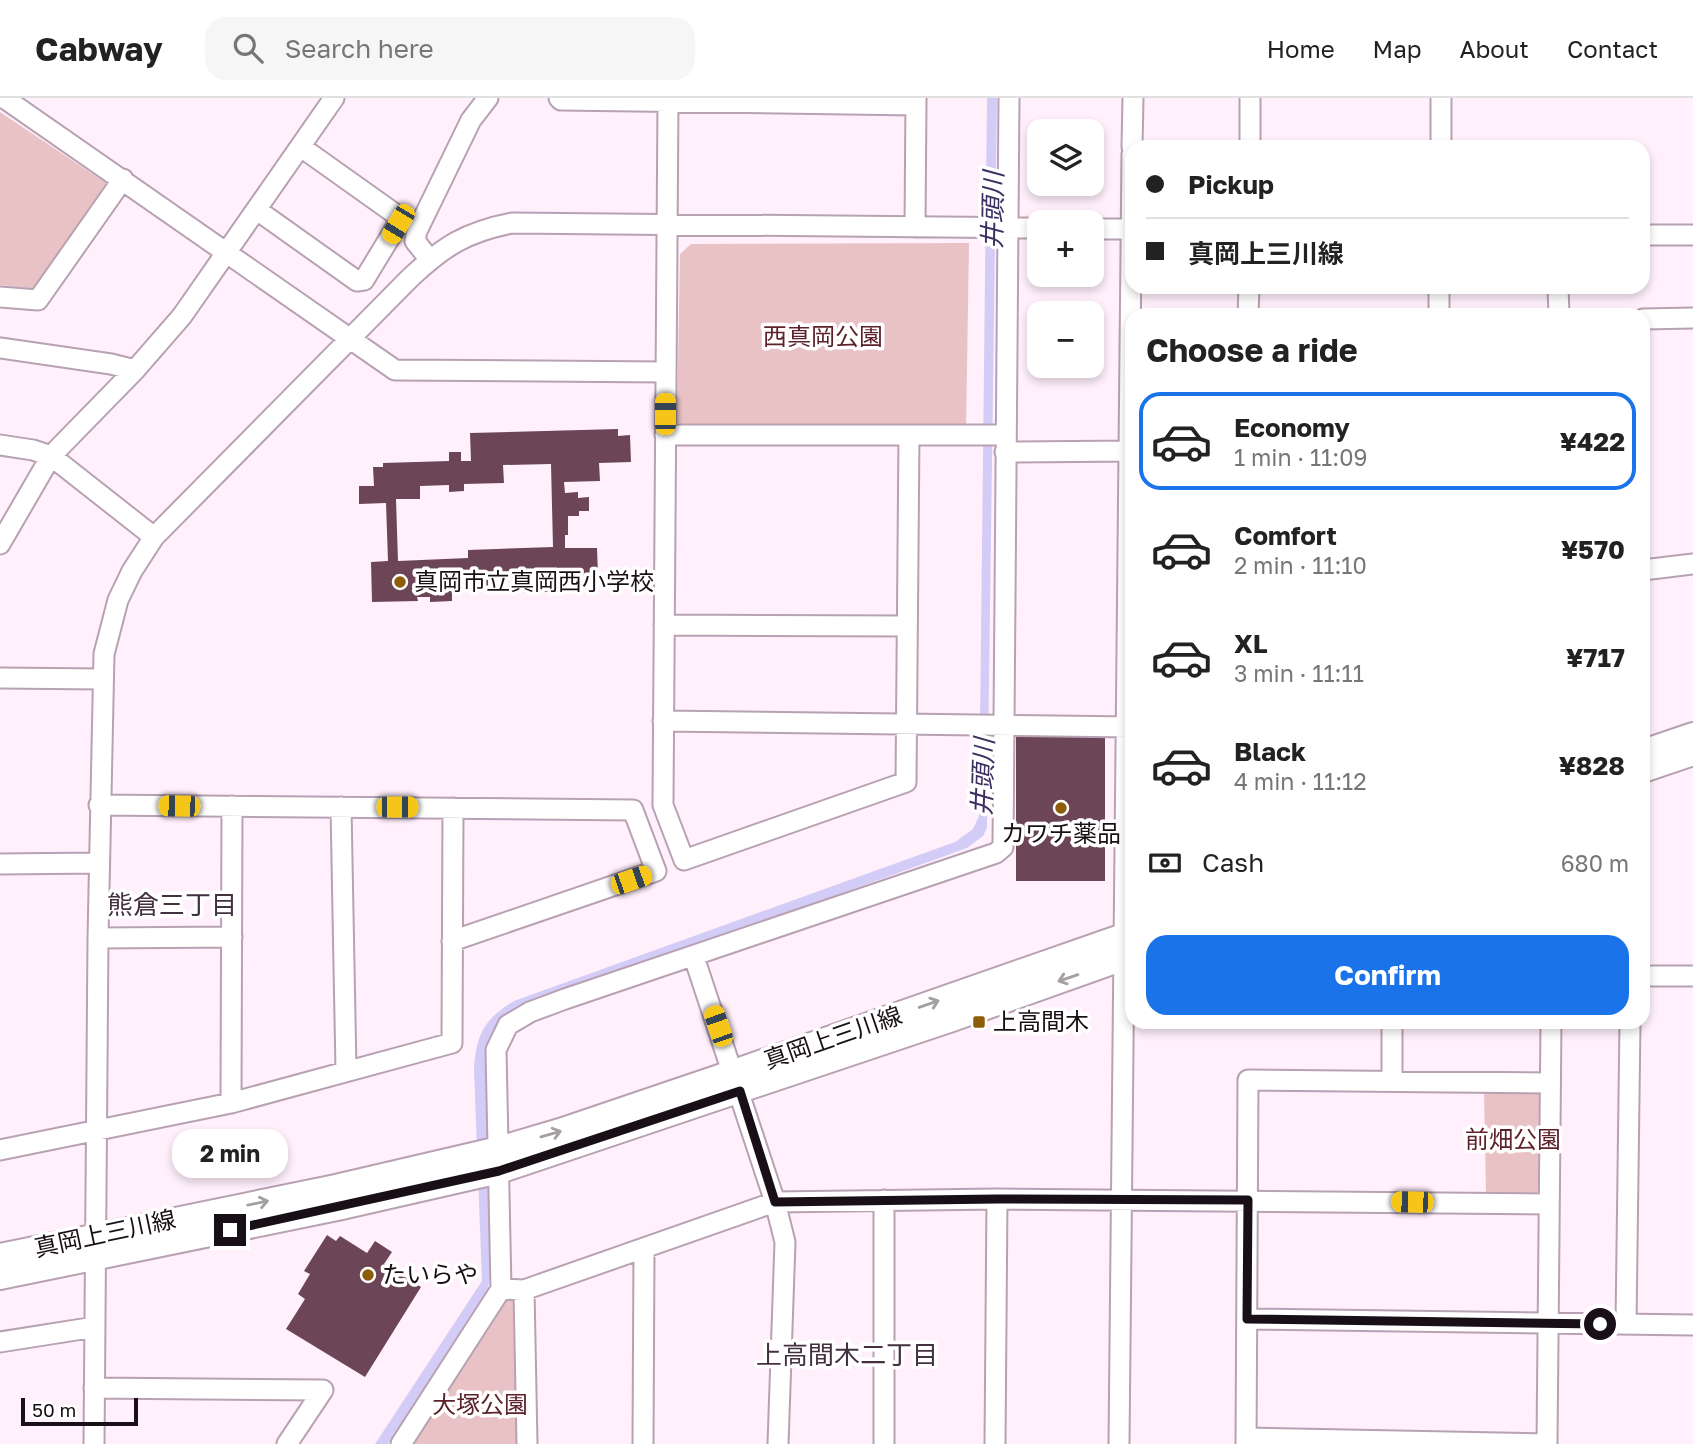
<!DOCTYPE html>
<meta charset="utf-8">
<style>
:root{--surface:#fff;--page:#f6f6f6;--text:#222;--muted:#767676;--line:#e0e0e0;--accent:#1a73e8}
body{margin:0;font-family:"Golos Text","Noto Sans JP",sans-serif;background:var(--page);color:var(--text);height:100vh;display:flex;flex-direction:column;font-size:26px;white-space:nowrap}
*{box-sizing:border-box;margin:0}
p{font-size:23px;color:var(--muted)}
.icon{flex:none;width:38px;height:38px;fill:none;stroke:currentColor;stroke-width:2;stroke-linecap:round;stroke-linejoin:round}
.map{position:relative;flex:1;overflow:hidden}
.sheet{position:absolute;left:1125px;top:210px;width:525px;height:721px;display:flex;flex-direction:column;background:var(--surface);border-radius:21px;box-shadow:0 4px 10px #0003}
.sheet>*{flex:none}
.hud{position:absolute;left:1125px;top:42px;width:525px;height:154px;border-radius:21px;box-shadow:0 4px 10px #0003;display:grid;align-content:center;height:154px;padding:0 21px;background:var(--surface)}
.controls{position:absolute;left:1027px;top:21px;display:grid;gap:14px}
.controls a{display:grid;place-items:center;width:77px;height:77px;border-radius:14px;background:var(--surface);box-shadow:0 4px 10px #0003;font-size:35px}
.scale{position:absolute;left:21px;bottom:18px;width:117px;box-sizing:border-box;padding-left:7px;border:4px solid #181016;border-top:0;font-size:19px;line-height:24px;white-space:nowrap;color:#181016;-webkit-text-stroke:5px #fff;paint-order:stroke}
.end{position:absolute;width:32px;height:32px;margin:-16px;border:9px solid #181016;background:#fff;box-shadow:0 0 0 4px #fff}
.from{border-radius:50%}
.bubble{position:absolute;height:49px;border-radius:21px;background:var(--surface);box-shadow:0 4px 10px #0003;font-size:23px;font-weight:700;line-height:49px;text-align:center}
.car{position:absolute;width:21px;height:42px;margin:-21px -10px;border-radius:9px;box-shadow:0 0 5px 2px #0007;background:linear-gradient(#f5c518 24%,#345 0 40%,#f5c518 0 76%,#345 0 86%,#f5c518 0)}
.hud b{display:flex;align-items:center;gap:24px;height:66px;font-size:26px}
.hud b+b{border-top:2px solid var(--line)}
.hud i{width:18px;height:18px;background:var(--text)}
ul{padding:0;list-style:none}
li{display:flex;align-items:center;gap:21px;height:98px;margin:0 14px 10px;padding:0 7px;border:4px solid transparent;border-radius:21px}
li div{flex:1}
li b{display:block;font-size:26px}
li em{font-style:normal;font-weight:700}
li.active{border-color:var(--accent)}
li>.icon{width:63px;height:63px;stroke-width:1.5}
h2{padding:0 21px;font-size:32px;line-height:84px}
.pay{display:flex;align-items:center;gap:18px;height:77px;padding:0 21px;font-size:26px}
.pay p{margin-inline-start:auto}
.action{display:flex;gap:14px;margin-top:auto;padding:14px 21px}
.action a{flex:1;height:80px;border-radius:21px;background:var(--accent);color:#fff;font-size:28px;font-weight:700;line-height:80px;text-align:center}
header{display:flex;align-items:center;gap:42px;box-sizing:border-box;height:98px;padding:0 35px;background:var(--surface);border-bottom:2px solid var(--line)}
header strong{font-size:33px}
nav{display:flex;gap:38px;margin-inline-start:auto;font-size:24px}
.search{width:490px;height:63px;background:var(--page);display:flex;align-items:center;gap:18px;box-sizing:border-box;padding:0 24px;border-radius:21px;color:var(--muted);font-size:26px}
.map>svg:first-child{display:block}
.green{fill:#e9c2c5}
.water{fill:#d3ccf6}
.building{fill:#6c4656;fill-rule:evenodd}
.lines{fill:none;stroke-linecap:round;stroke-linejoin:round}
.minor-casing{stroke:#b7a1b3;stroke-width:23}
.major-casing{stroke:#b7a1b3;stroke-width:28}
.minor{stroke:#fff;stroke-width:19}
.major{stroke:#fff;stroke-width:24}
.oneway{stroke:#a39fa2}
.route{stroke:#181016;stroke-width:9}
.poi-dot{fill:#8e5d09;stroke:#fff;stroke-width:2.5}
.labels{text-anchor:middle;stroke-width:7;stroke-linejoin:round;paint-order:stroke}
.park-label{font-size:24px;fill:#5c212b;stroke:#fff}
.poi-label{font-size:24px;fill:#181016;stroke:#fff;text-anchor:start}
.street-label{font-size:24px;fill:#181016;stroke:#fff}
.water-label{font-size:26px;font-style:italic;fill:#3c2f62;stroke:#fff}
.neighbourhood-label{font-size:26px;fill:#433140;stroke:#fff}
</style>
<header>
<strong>Cabway</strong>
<div class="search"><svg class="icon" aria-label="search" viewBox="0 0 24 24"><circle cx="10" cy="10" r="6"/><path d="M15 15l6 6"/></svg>Search here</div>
<nav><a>Home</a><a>Map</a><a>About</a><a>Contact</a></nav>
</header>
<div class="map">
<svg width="1693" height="1346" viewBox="0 0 1693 1346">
<rect width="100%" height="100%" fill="#fff0fc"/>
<path class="green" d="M0 14 109 87 38 191 0 187Z
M969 145 966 334 683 332 677 324 680 156 691 146Z
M1484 991H1535L1541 997 1542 1088 1535 1097H1486Z
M511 1198 519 1210V1346H409L499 1206Z"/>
<path class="water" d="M987 0H997L987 730 983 738 967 750 518 912 489 947 486 958 491 1171 488 1190 388 1346H375L482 1183 474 972C476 937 484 921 514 903L955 744 973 731 979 718Z"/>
<path class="building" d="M618 331V338L630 337 631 364 599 365 600 383 564 384 565 395 578 394V400L589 399V413H579V418H568V437H565V450H597L598 476 559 478 560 493 524 495 523 479 488 480V489L452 490V503L430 504V499H417L418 503 372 504 371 464 388 463 386 405 359 406V388H374L373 369H383V365L449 363V354H461V363H471L470 335ZM551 366 553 449 468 452V460L398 463 396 401H420V388L449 387V394L464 393V386L504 385 503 367Z
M1016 637 1105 638V783H1016Z
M327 1137 336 1143 340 1138 367 1155 375 1143 392 1154 384 1166 421 1189 365 1279 286 1231 305 1201 298 1196 310 1176 304 1173Z"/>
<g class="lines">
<defs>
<path id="minor" d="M4 0 395 272 665 274
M559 0 561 2 916 7
M668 3 663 707 684 762 906 684 909 337
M1132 49 1133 0
M1250 49V0
M1441 49V0
M257 112 357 183 364 182 398 126V118L301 49
M915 129 916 0
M1092 131H1132
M1643 137H1693
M430 162 415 143 417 133 471 22 488 0
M1558 189 1559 217
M0 199 38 202 123 81
M1248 217 1249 189
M1439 217V189
M1643 221 1693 220
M0 250 111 266 135 272
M665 337H1005
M0 347 33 352 51 358 154 439
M1005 354 1132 353
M0 446 51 358 135 272 182 218 334 0
M1643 472 1693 466
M664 527 907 528
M0 580 102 581
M663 623 1132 629
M99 707 633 712 656 773 452 843
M341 709 346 973
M0 766 99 765
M98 840 232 839
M694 859 775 1104 785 1144 778 1346
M1643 878H1693
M1392 983V924
M231 1005 232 708
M0 1052 231 1005 452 945 453 710
M884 1102V1346
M501 1191 524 1192 775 1104 997 1101 1549 1106
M524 1192 527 1346
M1247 1221 1693 1227
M1626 1226 1630 924
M0 1244 95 1229
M94 1290 323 1292 287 1346
M1246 1340 1545 1346
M94 1346 98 840 104 556 118 502 132 473 154 439 410 180C444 148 466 134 512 125L1040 130
M401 1346 501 1191 496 952 508 927 530 914 565 901 996 755 1003 749 1009 0
M643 1346 644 1150
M995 1346 997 1101
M1119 1346 1132 56
M1246 1346 1248 982 1550 985
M1547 1346 1551 924"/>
<path id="major" d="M1643 654 1693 637
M1643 672 1693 655
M0 1158 336 1089 499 1051 560 1033 734 974 1132 835
M0 1179 337 1110 499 1073 952 921 1132 857"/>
</defs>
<use href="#minor" class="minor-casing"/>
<use href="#major" class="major-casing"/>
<use href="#minor" class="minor"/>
<use href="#major" class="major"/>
</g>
<defs><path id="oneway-shaft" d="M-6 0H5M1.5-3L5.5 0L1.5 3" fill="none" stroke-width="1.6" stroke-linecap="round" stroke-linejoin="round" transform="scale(1.75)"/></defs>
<g class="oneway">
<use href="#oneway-shaft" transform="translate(1068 880) rotate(161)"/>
<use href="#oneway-shaft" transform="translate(929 906) rotate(-19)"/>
<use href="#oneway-shaft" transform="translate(551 1036) rotate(-16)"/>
<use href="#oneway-shaft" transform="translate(258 1105) rotate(-12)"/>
</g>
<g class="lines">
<path class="route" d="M230 1132 499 1073 740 993 775 1104 997 1101 1248 1102 1247 1221 1600 1226"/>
</g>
<g class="poi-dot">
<circle cx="400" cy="484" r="7"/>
<circle cx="1061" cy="710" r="7"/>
<rect x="972" y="917" width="14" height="14" rx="3.5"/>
<circle cx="368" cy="1177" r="7"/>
</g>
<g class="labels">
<g class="park-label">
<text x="823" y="247">西真岡公園</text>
<text x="1513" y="1050">前畑公園</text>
<text x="480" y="1315">大塚公園</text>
</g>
<g class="poi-label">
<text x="414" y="492">真岡市立真岡西小学校</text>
<text x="1061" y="744" text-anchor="middle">カワチ薬品</text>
<text x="993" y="932">上高間木</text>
<text x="382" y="1185">たいらや</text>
</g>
<g class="street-label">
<text transform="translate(833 940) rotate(-19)" y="8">真岡上三川線</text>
<text transform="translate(105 1136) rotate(-12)" y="8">真岡上三川線</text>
</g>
<g class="water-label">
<text transform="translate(993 112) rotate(-89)" y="9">井頭川</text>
<text transform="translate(983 679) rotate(-88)" y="9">井頭川</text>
</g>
<g class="neighbourhood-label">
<text x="172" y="816">熊倉三丁目</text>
<text x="847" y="1266">上高間木二丁目</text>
</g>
</g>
</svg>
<div class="controls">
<a><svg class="icon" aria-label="layers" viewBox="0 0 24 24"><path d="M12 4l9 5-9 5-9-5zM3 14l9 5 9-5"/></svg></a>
<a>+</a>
<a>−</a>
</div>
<div class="scale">50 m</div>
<i class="end from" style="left:1600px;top:1226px"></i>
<i class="end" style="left:230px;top:1132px"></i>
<div class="bubble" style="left:172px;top:1031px;width:116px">2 min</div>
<i class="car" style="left:398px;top:126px;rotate:211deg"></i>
<i class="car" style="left:665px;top:316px;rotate:0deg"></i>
<i class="car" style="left:179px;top:708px;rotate:271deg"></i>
<i class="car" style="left:397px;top:709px;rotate:90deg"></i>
<i class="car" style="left:631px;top:782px;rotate:71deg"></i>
<i class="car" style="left:718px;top:928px;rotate:341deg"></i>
<i class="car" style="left:1412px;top:1104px;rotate:271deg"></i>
<div class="hud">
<b><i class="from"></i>Pickup</b>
<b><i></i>真岡上三川線</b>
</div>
<section class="sheet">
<h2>Choose a ride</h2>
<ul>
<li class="active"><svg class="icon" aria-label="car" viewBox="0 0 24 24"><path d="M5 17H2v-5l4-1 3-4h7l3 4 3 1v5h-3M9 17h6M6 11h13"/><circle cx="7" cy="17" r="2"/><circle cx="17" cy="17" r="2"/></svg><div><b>Economy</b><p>1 min · 11:09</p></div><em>¥422</em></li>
<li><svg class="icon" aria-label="car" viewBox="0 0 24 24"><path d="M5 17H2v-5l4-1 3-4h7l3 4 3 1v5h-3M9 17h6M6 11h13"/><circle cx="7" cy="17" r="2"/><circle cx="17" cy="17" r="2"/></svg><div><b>Comfort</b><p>2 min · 11:10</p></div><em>¥570</em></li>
<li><svg class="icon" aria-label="car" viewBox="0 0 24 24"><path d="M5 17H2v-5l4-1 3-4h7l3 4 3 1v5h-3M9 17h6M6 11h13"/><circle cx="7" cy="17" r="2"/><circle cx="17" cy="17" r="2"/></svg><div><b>XL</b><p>3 min · 11:11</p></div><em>¥717</em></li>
<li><svg class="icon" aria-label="car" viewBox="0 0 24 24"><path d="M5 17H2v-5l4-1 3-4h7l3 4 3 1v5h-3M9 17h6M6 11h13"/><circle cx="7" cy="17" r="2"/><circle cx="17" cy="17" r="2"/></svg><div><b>Black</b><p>4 min · 11:12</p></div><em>¥828</em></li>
</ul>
<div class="pay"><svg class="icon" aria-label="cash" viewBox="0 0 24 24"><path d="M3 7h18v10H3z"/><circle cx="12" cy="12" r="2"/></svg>Cash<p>680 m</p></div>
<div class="action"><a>Confirm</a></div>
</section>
</div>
